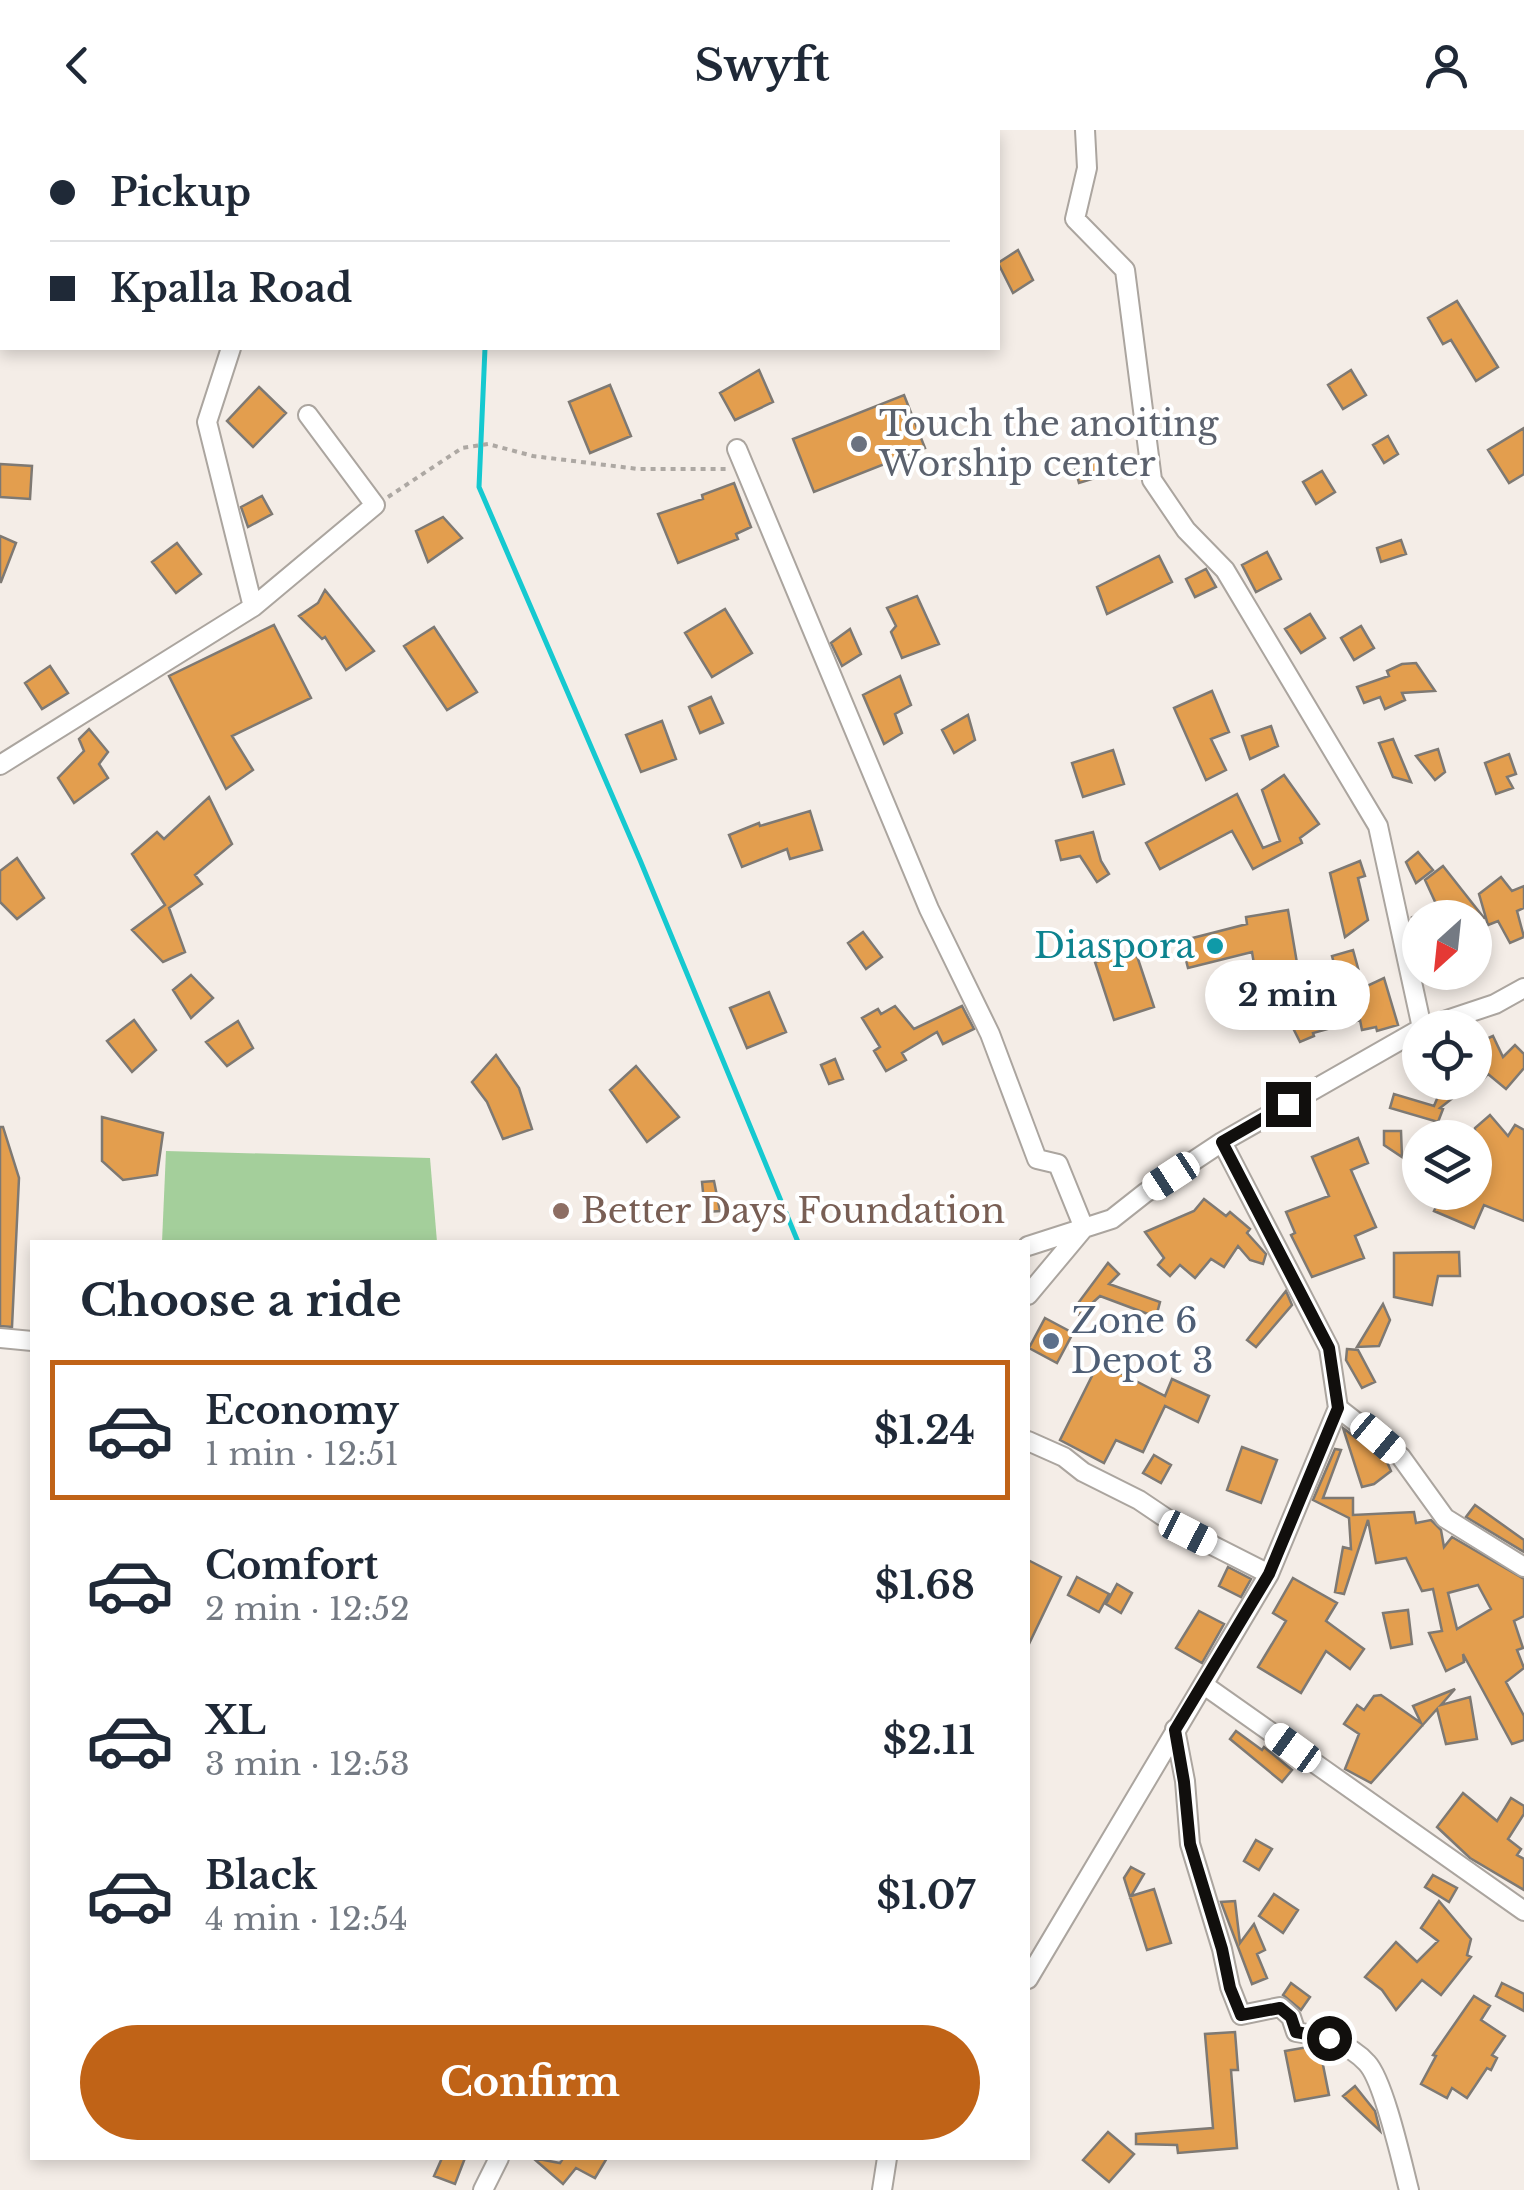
<!DOCTYPE html>
<meta charset="utf-8">
<style>
:root{--surface:#fff;--page:#f6f6f7;--text:#1f2937;--muted:#747a83;--line:#e0e1e3;--accent:#c06317}
body{margin:0;font-family:"Libre Baskerville",serif;background:var(--page);color:var(--text);height:100vh;display:flex;flex-direction:column;font-size:38px;white-space:nowrap}
*{box-sizing:border-box;margin:0}
p{font-size:32px;color:var(--muted)}
.icon{flex:none;width:55px;height:55px;fill:none;stroke:currentColor;stroke-width:2;stroke-linecap:round;stroke-linejoin:round}
.map{position:relative;flex:1;overflow:hidden}
.details{position:absolute;left:30px;top:1110px;width:1000px;height:920px;display:flex;flex-direction:column;background:var(--surface);border-radius:0px;box-shadow:0 5px 15px #0003}
.details>*{flex:none}
.guide{position:absolute;left:0px;top:0px;width:1000px;height:220px;box-shadow:0 5px 15px #0003;display:grid;align-content:center;height:220px;padding:0 50px;background:var(--surface)}
.needle{width:65px;rotate:207deg}
.buttons{position:absolute;left:1402px;top:770px;display:grid;gap:20px}
.buttons a{display:grid;place-items:center;width:90px;height:90px;border-radius:50%;background:var(--surface);box-shadow:0 5px 15px #0003;font-size:50px}
.end{position:absolute;width:45px;height:45px;margin:-22px;border:12px solid #110f0d;background:#fff;box-shadow:0 0 0 5px #fff}
.from{border-radius:50%}
.bubble{position:absolute;height:70px;border-radius:35px;background:var(--surface);box-shadow:0 5px 15px #0003;font-size:32px;font-weight:700;line-height:70px;text-align:center}
.car{position:absolute;width:30px;height:60px;margin:-30px -15px;border-radius:12px;box-shadow:0 0 8px 2px #0007;background:linear-gradient(#fff 24%,#345 0 40%,#fff 0 76%,#345 0 86%,#fff 0)}
.guide b{display:flex;align-items:center;gap:35px;height:95px;font-size:38px}
.guide b+b{border-top:2px solid var(--line)}
.guide i{width:25px;height:25px;background:var(--text)}
ul{padding:0;list-style:none}
li{display:flex;align-items:center;gap:30px;height:140px;margin:0 20px 15px;padding:0 30px;border:5px solid transparent;border-radius:0px}
li div{flex:1}
li b{display:block;font-size:38px}
li em{font-style:normal;font-weight:700}
li.current{border-color:var(--accent)}
li>.icon{width:90px;height:90px;stroke-width:1.5}
h2{padding:0 50px;font-size:45px;line-height:120px}
.cta{display:flex;gap:20px;margin-top:auto;padding:20px 50px}
.cta a{flex:1;height:115px;border-radius:60px;background:var(--accent);color:#fff;font-size:40px;font-weight:700;line-height:115px;text-align:center}
header{display:flex;justify-content:space-between;align-items:center;height:130px;padding:0 50px;background:var(--surface);font-size:45px;font-weight:700}
.map>svg:first-child{display:block}
.green{fill:#a4cf9b}
.lines{fill:none;stroke-linecap:round;stroke-linejoin:round}
.stream{stroke:#15c9d0;stroke-width:5}
.building{fill:#e39e4e;stroke:#7e7973;stroke-width:2.5;fill-rule:evenodd}
.minor-casing{stroke:#aba59f;stroke-width:22}
.path{stroke:#ada8a3;stroke-width:4;stroke-dasharray:5 5;stroke-linecap:butt}
.minor{stroke:#fff;stroke-width:18}
.route{stroke:#110f0d;stroke-width:12}
.worship-dot{fill:#6b7280;stroke:#fff;stroke-width:4}
.culture-dot{fill:#0f9aa8;stroke:#fff;stroke-width:4}
.education-dot{fill:#8d6e63;stroke:#fff;stroke-width:4}
.service-dot{fill:#5c6f8a;stroke:#fff;stroke-width:4}
.labels{text-anchor:middle;stroke-width:8;stroke-linejoin:round;paint-order:stroke}
.worship-label{font-size:35px;fill:#5b616d;stroke:#fff;text-anchor:start}
.culture-label{font-size:35px;fill:#0d838f;stroke:#fff;text-anchor:end}
.education-label{font-size:35px;fill:#785e54;stroke:#fff;text-anchor:start}
.service-label{font-size:35px;fill:#4e5e75;stroke:#fff;text-anchor:start}
</style>
<header><svg class="icon" aria-label="back" viewBox="0 0 24 24"><path d="M15 5l-7 7 7 7"/></svg>Swyft<svg class="icon" aria-label="person" viewBox="0 0 24 24"><circle cx="12" cy="8" r="4"/><path d="M4 21q1-7 8-7t8 7"/></svg></header>
<div class="map">
<svg width="1524" height="2060" viewBox="0 0 1524 2060">
<rect width="100%" height="100%" fill="#f4ede7"/>
<path class="green" d="M166 1021 430 1028 437 1112H162Z"/>
<g class="lines">
<path class="stream" d="M325 0 328 2
M485 218 479 357 640 730 798 1112"/>
</g>
<path class="building" d="M1018 120 1033 150 1013 163 998 133Z
M1457 171 1498 237 1476 251 1451 210 1443 214 1428 188Z
M759 240 773 272 735 290 720 263Z
M1351 240 1366 265 1343 279 1328 255Z
M610 255 631 306 590 323 569 272Z
M259 257 286 283 253 317 227 291Z
M904 265 925 318 814 362 793 309Z
M1524 298V344L1509 353 1488 320Z
M1388 306 1398 324 1384 333 1373 315Z
M1097 328 1102 346 1079 353 1074 335Z
M0 334 32 336 30 369 0 367Z
M1322 341 1335 362 1316 374 1303 352Z
M734 353 751 397 736 404 738 409 678 433 658 384 703 369 702 365Z
M262 366 272 384 248 397 241 377Z
M443 387 462 408 428 432 416 401Z
M0 406 16 413 1 452H0Z
M1401 410 1406 424 1381 432 1377 418Z
M177 413 201 444 176 463 152 432Z
M1267 422 1281 449 1256 462 1242 435Z
M1159 426 1172 452 1107 484 1097 457Z
M1206 439 1216 457 1195 467 1186 449Z
M325 460 374 521 346 540 325 507 322 509 299 486 318 473Z
M917 466 939 514 902 528 891 502 896 496 887 478Z
M725 479 752 523 712 547 685 503Z
M1310 484 1325 508 1301 523 1285 499Z
M274 495 311 568 232 606 253 640 226 659 169 546Z
M1361 496 1374 518 1354 530 1341 508Z
M434 497 477 562 447 580 404 516Z
M850 499 861 524 842 536 831 513Z
M1416 533 1435 561 1402 563 1405 570 1385 579 1380 567 1364 573 1357 557 1389 546 1387 541 1402 534Z
M50 536 68 563 42 579 25 553Z
M900 546 911 575 895 584 902 603 884 614 863 565Z
M1212 561 1229 602 1211 609 1226 640 1206 650 1174 578Z
M711 567 723 593 700 603 689 577Z
M968 585 975 610 954 623 942 600Z
M662 591 676 629 641 642 626 605Z
M1271 596 1278 616 1250 629 1242 606Z
M89 599 108 622 99 634 108 648 74 673 58 648 84 621 79 609Z
M1393 609 1411 652 1393 647 1379 613Z
M1438 619 1445 642 1435 650 1416 626Z
M1113 620 1124 654 1083 667 1072 633Z
M1509 624 1516 644 1507 647 1513 658 1496 664 1485 633Z
M1284 645 1319 694 1300 708 1302 713 1253 739 1232 701 1160 739 1146 713 1237 664 1263 718 1280 711 1262 660Z
M209 667 232 714 195 745 202 754 169 778 185 822 163 832 132 800 165 775 132 724 157 702 164 709Z
M810 681 822 720 790 729 787 719 742 737 729 705 759 693 760 696Z
M1093 702 1101 731 1109 744 1097 752 1080 726 1061 730 1056 711Z
M1418 722 1433 740 1416 753 1406 732Z
M17 728 44 768 17 789 0 772V741Z
M1360 731 1365 746 1358 748 1368 790 1345 807 1330 743Z
M1443 736 1484 788H1411L1437 776 1425 750Z
M1501 747 1512 761 1524 756V778L1517 781 1524 807 1510 813 1498 791 1488 795 1479 764Z
M1288 780 1297 833 1255 840 1252 822 1188 838 1181 811 1247 794 1246 787Z
M863 802 882 827 866 839 848 813Z
M1135 820 1154 877 1114 890 1095 832Z
M1353 820 1361 849 1339 851 1332 826Z
M191 845 213 868 191 888 173 860Z
M1384 848 1398 895 1377 901 1376 897 1362 900 1360 890 1313 903 1314 906 1300 912 1290 892Z
M769 862 786 902 747 918 730 878Z
M895 876 914 899 962 876 974 899 943 914 937 902 902 923 906 930 886 941 874 921 880 917 862 888 878 879 881 884Z
M134 890 156 920 132 942 107 911Z
M238 891 253 918 227 936 206 912Z
M1493 906 1503 927 1515 915 1524 924V938L1506 959 1488 944 1475 958V914Z
M496 925 519 958 532 999 503 1009 487 972 472 952Z
M835 929 843 949 829 954 821 935Z
M636 936 679 987 647 1012 610 960Z
M1444 952H1473L1440 978 1443 979 1438 992 1390 978 1394 964 1434 976Z
M1490 985 1508 1006 1515 995 1524 1000V1091L1484 1075 1474 1098 1434 1081 1443 1062H1475V998Z
M102 987 163 1003 157 1045 123 1050 102 1031Z
M0 997H3L19 1048 12 1197 0 1196Z
M1384 1001H1401L1402 1027 1384 1015Z
M1358 1008 1368 1033 1351 1040 1376 1097 1355 1106 1364 1128 1312 1147 1291 1105 1295 1103 1286 1082 1329 1066 1312 1027Z
M714 1051 720 1081 705 1082 702 1052Z
M1204 1069 1226 1086 1230 1082 1250 1099 1247 1103 1266 1124 1263 1134 1250 1130 1238 1116 1224 1137 1211 1129 1195 1148 1180 1135 1170 1146 1158 1135 1164 1128 1145 1102 1194 1081Z
M1459 1122 1460 1146H1438L1432 1175 1394 1167V1123Z
M1108 1133 1119 1144 1109 1154 1160 1172 1156 1187 1100 1166 1079 1185 1073 1180Z
M1286 1161 1292 1175 1256 1217 1247 1210Z
M1383 1174 1390 1190 1379 1216 1357 1217Z
M1045 1188 1073 1203 1057 1233 1029 1218Z
M1347 1219 1358 1220 1375 1252 1362 1258 1346 1230Z
M1099 1232 1165 1266 1172 1249 1209 1266 1198 1292 1165 1276 1143 1322 1116 1310 1104 1333 1060 1310Z
M1343 1298 1387 1332 1391 1341 1374 1354 1362 1357Z
M1242 1317 1277 1330 1261 1373 1227 1360Z
M1335 1319 1341 1320 1323 1368H1353V1385L1414 1382 1416 1393 1431 1390 1441 1400 1444 1417 1452 1407 1524 1449V1486L1514 1491 1523 1518 1517 1520 1524 1538 1506 1552 1524 1586V1610L1512 1614 1463 1524 1464 1532 1446 1541 1429 1503 1442 1501 1433 1459 1422 1461 1406 1428 1376 1433 1368 1390 1344 1464 1335 1462 1343 1417 1351 1419 1349 1388 1313 1370ZM1478 1455 1491 1479 1457 1499 1448 1463Z
M1154 1325 1171 1335 1161 1353 1143 1343Z
M1475 1375 1524 1410V1422L1466 1387Z
M1028 1430 1061 1447 1028 1516Z
M1228 1437 1251 1449 1241 1467 1219 1456Z
M1077 1447 1109 1464 1099 1482 1068 1465Z
M1293 1448 1337 1473 1326 1491 1364 1519 1350 1539 1326 1521 1301 1563 1258 1537 1286 1491 1273 1483Z
M1117 1454 1132 1463 1121 1483 1106 1474Z
M1408 1480 1412 1514 1391 1518 1383 1483Z
M1199 1481 1224 1494 1202 1533 1176 1518Z
M1455 1559 1441 1575 1470 1567 1477 1609 1446 1614 1437 1579 1371 1653 1345 1639 1359 1604 1344 1594 1357 1575 1364 1580 1374 1566 1381 1565 1421 1593 1413 1576Z
M1236 1601 1262 1620 1264 1617 1292 1640 1282 1652 1230 1609Z
M1463 1663 1497 1691 1511 1668 1524 1676V1684L1508 1709 1521 1719 1517 1725 1524 1729V1760L1470 1728 1437 1697Z
M1256 1710 1272 1719 1259 1740 1244 1731Z
M1131 1737 1144 1744 1131 1766 1154 1759 1171 1813 1147 1820 1124 1748Z
M1433 1745 1457 1758 1449 1772 1425 1757Z
M1274 1764 1298 1780 1283 1803 1259 1786Z
M1235 1771 1240 1813 1254 1794 1265 1820 1257 1824 1267 1848 1252 1854 1221 1772Z
M1439 1771 1471 1809 1467 1825 1471 1827 1441 1865 1422 1850 1396 1880 1382 1860 1365 1847 1396 1812 1417 1832 1438 1811 1421 1798Z
M1291 1853 1310 1867 1301 1880 1283 1865Z
M1502 1853 1524 1864V1881L1496 1866Z
M1474 1866 1490 1876 1481 1890 1505 1906 1492 1925 1497 1928 1491 1940 1487 1938 1467 1968 1452 1958 1447 1968 1421 1954 1436 1926 1433 1925Z
M1235 1902 1238 1940H1231L1237 2018 1178 2023 1177 2015 1136 2014V2004L1213 1998 1205 1904Z
M1308 1917 1320 1920 1329 1965 1295 1971 1285 1921Z
M1355 1956 1375 1981 1380 2001 1343 1966Z
M1108 2002 1134 2024 1109 2052 1083 2030Z
M442 2028H465L455 2054 434 2046Z
M533 2028 560 2033 562 2030 558 2028H607L595 2048 576 2038 563 2054Z"/>
<g class="lines">
<defs>
<path id="minor" d="M199 0V2
M1085 0 1087 38 1075 89 1125 140 1152 350 1186 400 1225 440 1378 696 1422 898
M737 319 929 779 990 904 1037 1029 1058 1034 1084 1098 1028 1165
M253 477 375 375 308 285
M0 635 253 477 207 292 231 218
M1423 898 1495 874 1524 858
M1028 1116 1112 1089 1145 1063 1222 1012 1420 899
M0 1208 32 1211
M1338 1278 1401 1327 1445 1388 1524 1437
M1028 1311 1064 1327 1083 1342 1139 1370 1188 1403 1269 1444
M1204 1555 1524 1781
M1175 1599 1185 1651 1190 1714 1222 1819 1230 1857 1241 1885 1280 1877 1291 1887 1296 1902C1322 1906 1349 1913 1367 1933 1384 1951 1402 2033 1409 2060
M1028 1849 1269 1444 1338 1278 1329 1218 1222 1012
M483 2060 499 2028
M882 2060 887 2028"/>
</defs>
<use href="#minor" class="minor-casing"/>
<path class="path" d="M388 367 462 318 488 314 533 326 638 339H726"/>
<use href="#minor" class="minor"/>
</g>
<g class="lines">
<path class="route" d="M1288 974 1222 1012 1329 1218 1338 1278 1269 1444 1175 1600 1184 1652 1190 1714 1222 1819 1230 1858 1241 1885 1280 1878 1291 1887 1296 1902 1329 1908"/>
</g>
<circle class="worship-dot" cx="859" cy="314" r="10"/>
<circle class="culture-dot" cx="1215" cy="816" r="10"/>
<circle class="education-dot" cx="561" cy="1081" r="10"/>
<circle class="service-dot" cx="1051" cy="1211" r="10"/>
<g class="labels">
<g class="worship-label">
<text x="879" y="306">Touch the anoiting<tspan x="879" dy="40">Worship center</tspan></text>
</g>
<g class="culture-label">
<text x="1195" y="828">Diaspora</text>
</g>
<g class="education-label">
<text x="581" y="1093">Better Days Foundation</text>
</g>
<g class="service-label">
<text x="1071" y="1203">Zone 6<tspan x="1071" dy="40">Depot 3</tspan></text>
</g>
</g>
</svg>
<div class="buttons">
<a><svg class="needle" viewBox="-14 -14 28 28"><path d="M0-13l5 13h-10z" fill="#e53935"/><path d="M0 13l5-13h-10z" fill="#747a83"/></svg></a>
<a><svg class="icon" aria-label="locate" viewBox="0 0 24 24"><circle cx="12" cy="12" r="6"/><path d="M12 2v4M12 18v4M2 12h4M18 12h4"/></svg></a>
<a><svg class="icon" aria-label="layers" viewBox="0 0 24 24"><path d="M12 4l9 5-9 5-9-5zM3 14l9 5 9-5"/></svg></a>
</div>
<i class="end from" style="left:1329px;top:1908px"></i>
<i class="end" style="left:1288px;top:974px"></i>
<div class="bubble" style="left:1205px;top:830px;width:165px">2 min</div>
<i class="car" style="left:1171px;top:1046px;rotate:237deg"></i>
<i class="car" style="left:1378px;top:1308px;rotate:130deg"></i>
<i class="car" style="left:1188px;top:1403px;rotate:117deg"></i>
<i class="car" style="left:1293px;top:1618px;rotate:306deg"></i>
<div class="guide">
<b><i class="from"></i>Pickup</b>
<b><i></i>Kpalla Road</b>
</div>
<section class="details">
<h2>Choose a ride</h2>
<ul>
<li class="current"><svg class="icon" aria-label="car" viewBox="0 0 24 24"><path d="M5 17H2v-5l4-1 3-4h7l3 4 3 1v5h-3M9 17h6M6 11h13"/><circle cx="7" cy="17" r="2"/><circle cx="17" cy="17" r="2"/></svg><div><b>Economy</b><p>1 min · 12:51</p></div><em>$1.24</em></li>
<li><svg class="icon" aria-label="car" viewBox="0 0 24 24"><path d="M5 17H2v-5l4-1 3-4h7l3 4 3 1v5h-3M9 17h6M6 11h13"/><circle cx="7" cy="17" r="2"/><circle cx="17" cy="17" r="2"/></svg><div><b>Comfort</b><p>2 min · 12:52</p></div><em>$1.68</em></li>
<li><svg class="icon" aria-label="car" viewBox="0 0 24 24"><path d="M5 17H2v-5l4-1 3-4h7l3 4 3 1v5h-3M9 17h6M6 11h13"/><circle cx="7" cy="17" r="2"/><circle cx="17" cy="17" r="2"/></svg><div><b>XL</b><p>3 min · 12:53</p></div><em>$2.11</em></li>
<li><svg class="icon" aria-label="car" viewBox="0 0 24 24"><path d="M5 17H2v-5l4-1 3-4h7l3 4 3 1v5h-3M9 17h6M6 11h13"/><circle cx="7" cy="17" r="2"/><circle cx="17" cy="17" r="2"/></svg><div><b>Black</b><p>4 min · 12:54</p></div><em>$1.07</em></li>
</ul>
<div class="cta"><a>Confirm</a></div>
</section>
</div>
